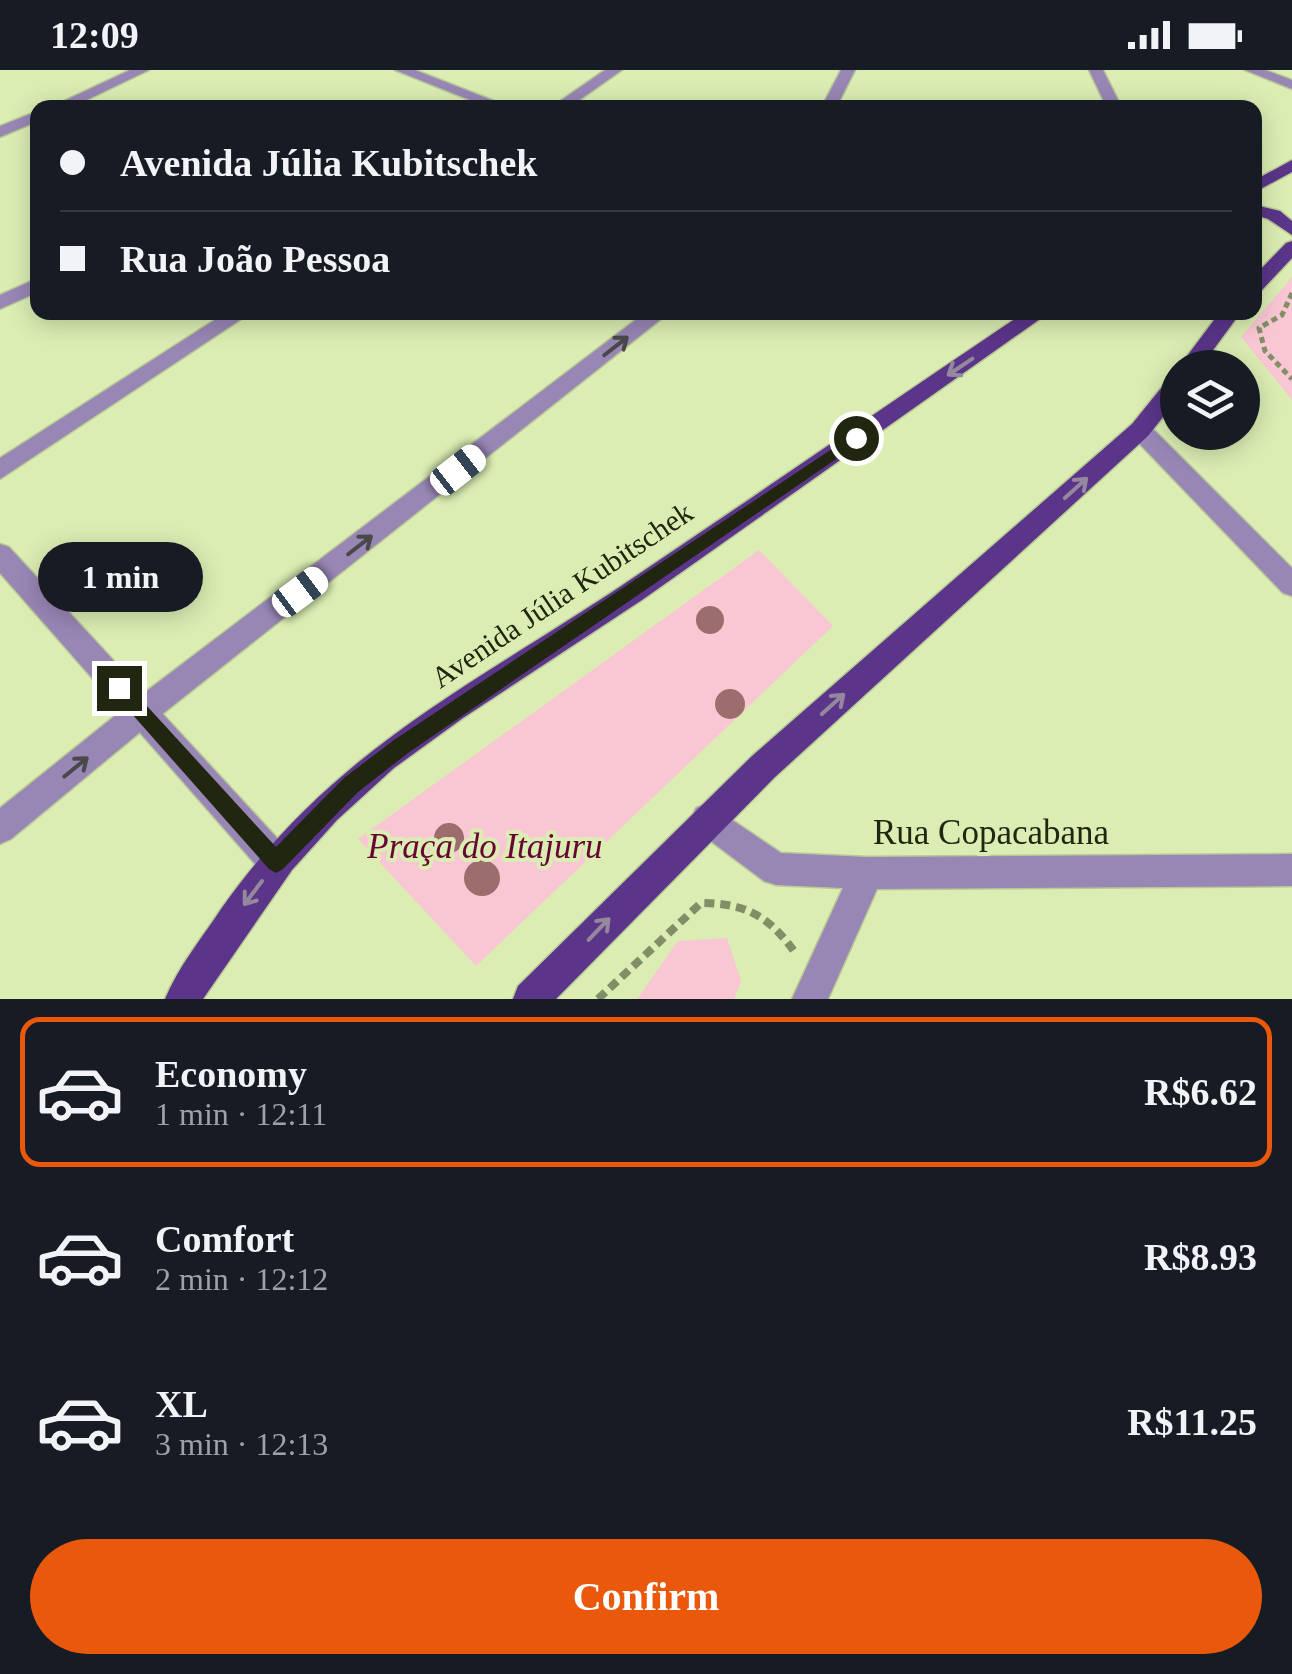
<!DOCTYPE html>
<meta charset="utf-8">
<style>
:root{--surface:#171b24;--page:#20242c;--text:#f1f3f6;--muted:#9ea1a6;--line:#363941;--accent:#ea580c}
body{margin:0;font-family:Georgia,serif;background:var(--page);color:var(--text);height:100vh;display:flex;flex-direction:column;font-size:38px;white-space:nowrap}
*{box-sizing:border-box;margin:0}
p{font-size:32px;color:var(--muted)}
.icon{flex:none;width:55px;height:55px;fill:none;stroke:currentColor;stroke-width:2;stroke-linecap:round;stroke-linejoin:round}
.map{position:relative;height:929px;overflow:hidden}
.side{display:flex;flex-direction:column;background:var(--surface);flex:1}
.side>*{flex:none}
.top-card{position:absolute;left:30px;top:30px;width:1232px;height:220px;border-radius:20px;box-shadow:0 5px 25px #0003;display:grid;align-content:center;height:220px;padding:0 30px;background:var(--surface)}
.controls{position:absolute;left:1160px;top:280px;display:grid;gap:20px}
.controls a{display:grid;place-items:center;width:100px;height:100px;border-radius:50%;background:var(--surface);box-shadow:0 5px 25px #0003;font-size:50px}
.end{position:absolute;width:45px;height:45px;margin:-22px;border:12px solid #20260f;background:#fff;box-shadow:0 0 0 5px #fff}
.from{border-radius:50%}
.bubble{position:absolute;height:70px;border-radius:35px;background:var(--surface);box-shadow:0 5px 25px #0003;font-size:32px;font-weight:800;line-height:70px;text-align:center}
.car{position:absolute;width:30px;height:60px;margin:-30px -15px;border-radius:12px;box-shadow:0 0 8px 2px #0007;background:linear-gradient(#fff 24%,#345 0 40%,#fff 0 76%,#345 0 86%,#fff 0)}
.top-card b{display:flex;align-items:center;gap:35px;height:95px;font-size:38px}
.top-card b+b{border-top:2px solid var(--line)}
.top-card i{width:25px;height:25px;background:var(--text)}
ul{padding:18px 0 0;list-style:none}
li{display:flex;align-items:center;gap:30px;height:150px;margin:0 20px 15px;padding:0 10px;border:5px solid transparent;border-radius:20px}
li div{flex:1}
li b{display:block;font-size:38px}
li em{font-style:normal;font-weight:800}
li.selected{border-color:var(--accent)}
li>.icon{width:90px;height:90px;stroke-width:1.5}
.button{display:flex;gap:20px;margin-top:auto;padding:20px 30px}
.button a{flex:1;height:115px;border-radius:60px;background:var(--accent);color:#fff;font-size:40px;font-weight:800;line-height:115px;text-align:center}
.status{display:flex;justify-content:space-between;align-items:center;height:70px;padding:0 50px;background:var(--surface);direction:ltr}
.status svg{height:28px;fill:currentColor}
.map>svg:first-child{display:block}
.green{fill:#f8c7d3}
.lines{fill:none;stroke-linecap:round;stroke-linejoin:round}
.minor-casing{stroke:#b9c995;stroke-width:3}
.tertiary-casing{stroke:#b9c995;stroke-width:3}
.primary-casing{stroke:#b9c995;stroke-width:3}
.path-far1{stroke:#828e65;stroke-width:5;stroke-dasharray:6 4;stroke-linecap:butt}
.path{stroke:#828e65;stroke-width:8;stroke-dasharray:10 6;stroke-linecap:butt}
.minor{fill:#9886b5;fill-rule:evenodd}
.tertiary{fill:#9886b5;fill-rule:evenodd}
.primary{fill:#5b3589;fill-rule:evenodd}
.tree{fill:#9b6d6c}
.oneway{stroke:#4a4849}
.oneway2{stroke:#95889c}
.route{fill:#20260f}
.labels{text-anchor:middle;stroke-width:8;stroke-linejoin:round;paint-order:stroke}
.street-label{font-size:30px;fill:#20260f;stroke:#dbedb3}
.near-street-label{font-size:35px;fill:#20260f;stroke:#dbedb3}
.near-park-label{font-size:35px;font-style:italic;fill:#660531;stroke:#dbedb3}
</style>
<div class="status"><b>12:09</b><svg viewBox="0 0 49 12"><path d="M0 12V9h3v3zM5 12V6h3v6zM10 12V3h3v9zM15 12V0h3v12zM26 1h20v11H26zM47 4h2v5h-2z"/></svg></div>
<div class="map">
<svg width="1292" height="929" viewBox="0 0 1292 929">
<rect width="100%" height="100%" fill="#dbedb3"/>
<path class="green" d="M1292 207V330L1241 267Z
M759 480 833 556 476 896 358 769Z
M727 868 741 911 734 929H637L678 871Z"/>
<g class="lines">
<defs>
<path id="minor" d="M130 0H149L70 38H49Z
M395 0H415L512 38H490Z
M841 0H855L836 38H821Z
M1089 0H1103L1122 38H1107Z
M1245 0H1265L1292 10V19Z
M38 41V51L0 67V56Z
M38 208V222L0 239V225Z
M646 242H670L151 653 11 769 0 774V738L131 633Z
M1140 352 1148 354 1292 498V526L1283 523 1132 366 1129 360 1132 354Z
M707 733 781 783 867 787 1292 784V816L877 819 828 929H792L843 818 776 815 764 811 696 760 691 749 696 738Z"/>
<path id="tertiary" d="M605 0H622L568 38H550Z
M227 242H252L0 409V388Z
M0 474 9 477 288 780 292 792 288 804 276 808 264 804 0 503Z"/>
<path id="primary" d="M1292 90V102L1255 122V110Z
M1255 135 1280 141 1292 151V165L1268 149 1255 145Z
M1292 171V188L1262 220 1255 222V205L1286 173Z
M1025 242H1050L642 530 463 648 394 698 337 750 292 800 203 929H165C178 897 202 868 221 839 333 680 468 618 624 514 758 424 891 332 1025 242Z
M1220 242H1241L1200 298H1178Z
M1178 305V328L1148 366 774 708 556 929H513L518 916 752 686 1132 354 1170 307Z"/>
</defs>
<use href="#minor" class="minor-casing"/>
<use href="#tertiary" class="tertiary-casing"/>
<use href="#primary" class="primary-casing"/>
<path class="path-far1" d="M1292 223 1282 245 1259 258 1265 281 1292 309"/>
<path class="path" d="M598 929 701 833C747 833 770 847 796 884"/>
<use href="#minor" class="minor"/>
<use href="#tertiary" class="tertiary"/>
<use href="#primary" class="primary"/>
</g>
<g class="tree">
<circle cx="710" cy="550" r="14"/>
<circle cx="730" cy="634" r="15"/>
<circle cx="449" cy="768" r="15"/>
<circle cx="482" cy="808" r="18"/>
</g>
<defs><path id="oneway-shaft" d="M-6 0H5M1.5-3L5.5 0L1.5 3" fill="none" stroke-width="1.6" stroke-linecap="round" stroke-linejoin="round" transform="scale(2.5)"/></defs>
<g class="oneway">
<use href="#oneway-shaft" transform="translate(616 276) rotate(-38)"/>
<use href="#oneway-shaft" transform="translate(360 475) rotate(-38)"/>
<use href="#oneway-shaft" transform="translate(76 697) rotate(-39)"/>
</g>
<g class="oneway2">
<use href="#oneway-shaft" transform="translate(960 297) rotate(146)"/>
<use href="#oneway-shaft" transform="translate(1076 418) rotate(-42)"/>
<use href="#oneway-shaft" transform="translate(833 634) rotate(-42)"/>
<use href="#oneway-shaft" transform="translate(253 823) rotate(127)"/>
<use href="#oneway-shaft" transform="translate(599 859) rotate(-46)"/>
</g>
<path class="route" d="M856 363 861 365V372L408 683 358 722 283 799 276 803 269 799 109 618 112 612H125L276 777 344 708 394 670Z"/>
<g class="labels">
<g class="street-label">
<text transform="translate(562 525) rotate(-34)" y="10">Avenida Júlia Kubitschek</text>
</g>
<g class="near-street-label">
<text x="991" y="774">Rua Copacabana</text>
</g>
<g class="near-park-label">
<text x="485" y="788">Praça do Itajuru</text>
</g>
</g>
</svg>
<div class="controls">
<a><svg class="icon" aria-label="layers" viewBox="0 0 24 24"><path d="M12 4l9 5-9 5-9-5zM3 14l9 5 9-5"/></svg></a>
</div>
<i class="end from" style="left:856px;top:368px"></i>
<i class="end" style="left:119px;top:618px"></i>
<div class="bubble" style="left:38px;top:472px;width:165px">1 min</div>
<i class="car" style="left:458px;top:400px;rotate:52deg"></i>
<i class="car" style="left:300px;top:522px;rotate:53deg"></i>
<div class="top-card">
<b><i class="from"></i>Avenida Júlia Kubitschek</b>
<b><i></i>Rua João Pessoa</b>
</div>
</div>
<section class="side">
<ul>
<li class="selected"><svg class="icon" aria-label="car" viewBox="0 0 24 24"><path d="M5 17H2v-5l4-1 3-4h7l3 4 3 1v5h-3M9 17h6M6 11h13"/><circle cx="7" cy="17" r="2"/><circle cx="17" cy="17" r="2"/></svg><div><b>Economy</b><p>1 min · 12:11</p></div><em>R$6.62</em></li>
<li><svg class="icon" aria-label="car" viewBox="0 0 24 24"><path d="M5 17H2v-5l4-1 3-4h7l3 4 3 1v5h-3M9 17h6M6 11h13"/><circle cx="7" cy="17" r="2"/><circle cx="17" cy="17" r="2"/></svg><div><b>Comfort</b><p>2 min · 12:12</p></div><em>R$8.93</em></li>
<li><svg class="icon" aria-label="car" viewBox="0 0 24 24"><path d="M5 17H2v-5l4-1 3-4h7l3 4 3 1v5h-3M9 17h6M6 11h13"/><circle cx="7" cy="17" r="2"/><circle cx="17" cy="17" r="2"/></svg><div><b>XL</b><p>3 min · 12:13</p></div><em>R$11.25</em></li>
</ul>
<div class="button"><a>Confirm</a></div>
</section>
